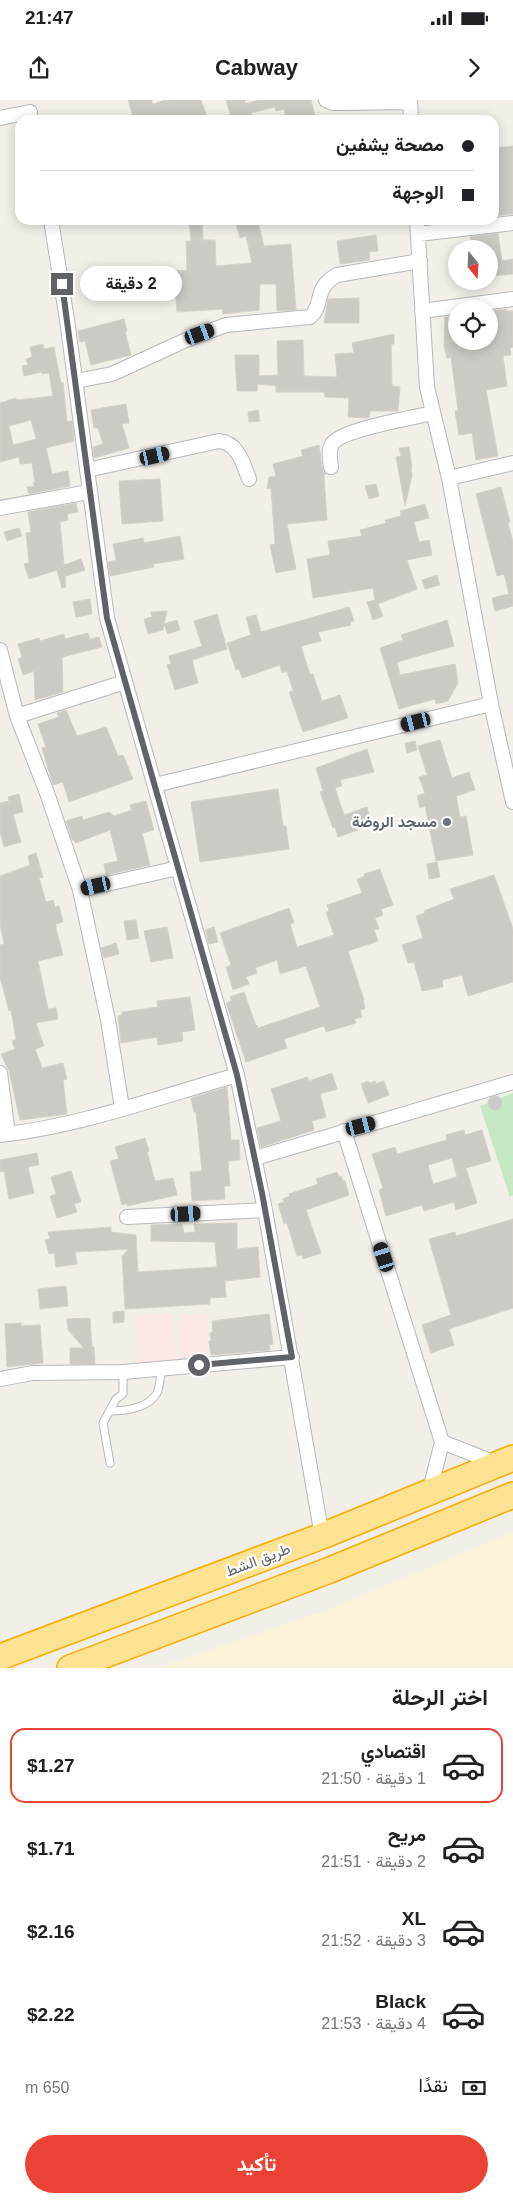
<!DOCTYPE html>
<html lang="ar">
<meta charset="utf-8">
<style>
:root{--surface:#fff;--page:#f2f2f2;--text:#202124;--muted:#757577;--line:#e0e0e0;--accent:#ea4335}
body{margin:0;font-family:Helvetica,Vazirmatn,sans-serif;background:var(--page);color:var(--text);direction:rtl;height:100vh;display:flex;flex-direction:column;font-size:19px;white-space:nowrap}
*{box-sizing:border-box;margin:0}
p{font-size:16px;color:var(--muted)}
.icon{flex:none;width:28px;height:28px;fill:none;stroke:currentColor;stroke-width:2;stroke-linecap:round;stroke-linejoin:round}
.map{position:relative;height:1568px;overflow:hidden;direction:ltr}
.drawer{display:flex;flex-direction:column;background:var(--surface);flex:1}
.drawer>*{flex:none}
.top-card{position:absolute;left:15px;top:15px;width:484px;height:110px;border-radius:15px;box-shadow:0 2px 12px #0003;direction:rtl;display:grid;align-content:center;height:110px;padding:0 25px;background:var(--surface)}
.needle{width:32px;rotate:162deg}
.tools{position:absolute;left:448px;top:140px;display:grid;gap:10px}
.tools a{display:grid;place-items:center;width:50px;height:50px;border-radius:50%;background:var(--surface);box-shadow:0 2px 12px #0003;font-size:25px}
.end{position:absolute;width:22px;height:22px;margin:-11px;border:6px solid #5f6368;background:#fff;box-shadow:0 0 0 2px #fff}
.from{border-radius:50%}
.bubble{position:absolute;height:35px;border-radius:18px;background:var(--surface);box-shadow:0 2px 12px #0003;font-size:16px;font-weight:700;line-height:35px;text-align:center;direction:rtl}
.car{position:absolute;width:15px;height:30px;margin:-15px -8px;border-radius:6px;box-shadow:0 0 4px 1px #0007;background:linear-gradient(#222 24%,#8ab4d8 0 40%,#222 0 76%,#8ab4d8 0 86%,#222 0)}
.top-card b{display:flex;align-items:center;gap:18px;height:48px;font-size:19px}
.top-card b+b{border-top:1px solid var(--line)}
.top-card i{width:12px;height:12px;background:var(--text)}
ul{padding:0;list-style:none}
li{display:flex;align-items:center;gap:15px;height:75px;margin:0 10px 8px;padding:0 15px;border:2px solid transparent;border-radius:15px}
li div{flex:1}
li b{display:block;font-size:19px}
li em{font-style:normal;font-weight:700}
li.current{border-color:var(--accent)}
li>.icon{width:45px;height:45px;stroke-width:1.5}
h2{padding:0 25px;font-size:22px;line-height:60px}
.pay{display:flex;align-items:center;gap:12px;height:55px;padding:0 25px;font-size:19px}
.pay p{margin-inline-start:auto}
.action{display:flex;gap:10px;margin-top:auto;padding:10px 25px}
.action a{flex:1;height:58px;border-radius:30px;background:var(--accent);color:#fff;font-size:20px;font-weight:700;line-height:58px;text-align:center}
.status{display:flex;justify-content:space-between;align-items:center;height:35px;padding:0 25px;background:var(--surface);direction:ltr}
.status svg{height:14px;fill:currentColor}
header{display:flex;justify-content:space-between;align-items:center;height:65px;padding:0 25px;background:var(--surface);font-size:22px;font-weight:700}
.map>svg:first-child{display:block}
.medical{fill:#fce8e6}
.green{fill:#c5e8c5}
.sand{fill:#fbf3d9}
.building{fill:#cccac5;stroke:#d6d1c6;fill-rule:evenodd}
.lines{fill:none;stroke-linecap:round;stroke-linejoin:round}
.lane-casing{stroke:#b5b8bc;stroke-width:9}
.street-casing{stroke:#b5b8bc;stroke-width:16}
.highway-casing{stroke:#f9ab00;stroke-width:28}
.lane{stroke:#fff;stroke-width:7}
.street{stroke:#fff;stroke-width:14}
.highway{stroke:#fde293;stroke-width:25}
.route{stroke:#5f6368;stroke-width:6}
.worship-dot{fill:#6b7280;stroke:#fff;stroke-width:2}
.labels{text-anchor:middle;stroke-width:4.5;stroke-linejoin:round;paint-order:stroke}
.worship-label{font-size:15px;font-weight:bold;fill:#5b616d;stroke:#fff;text-anchor:end}
.street-label{font-size:15px;fill:#5f6368;stroke:#fff}
</style>
<div class="status"><b>21:47</b><svg viewBox="0 0 49 12"><path d="M0 12V9h3v3zM5 12V6h3v6zM10 12V3h3v9zM15 12V0h3v12zM26 1h20v11H26zM47 4h2v5h-2z"/></svg></div>
<header><svg class="icon" aria-label="forward" viewBox="0 0 24 24"><path d="M9 5l7 7-7 7"/></svg>Cabway<svg class="icon" aria-label="share" viewBox="0 0 24 24"><path d="M12 15V3M7 8l5-5 5 5M5 13v7h14v-7"/></svg></header>
<div class="map">
<svg width="513" height="1568" viewBox="0 0 513 1568">
<rect width="100%" height="100%" fill="#f1efe8"/>
<path class="medical" d="M173 1214 176 1262 139 1265 135 1216Z
M179 1215H207L208 1260 180 1261Z"/>
<path class="green" d="M513 993V1095L510 1097 480 1006Z"/>
<path class="sand" d="M513 1432V1568H158L327 1510Z"/>
<path class="building" d="M128 0H151L153 4 166 0H201L208 20H134Z
M226 0H245V4L260 0H311L316 20H286L284 9 276 11 275 7 251 13 253 20H232Z
M513 46V114L494 116V48Z
M202 120 203 140H215L216 166 252 163 246 136 240 138 235 120 258 122 264 146 291 144 296 210 277 211 276 184H260L259 210 223 214 222 209 177 212 174 171 187 170 186 141H191L189 121Z
M498 133 502 161 513 159V174L491 176 489 149H472L470 137Z
M376 135 378 151 369 152 370 160 340 164 337 141Z
M359 198V223H324L328 199Z
M506 209 507 211H513V247L510 248 511 255 503 256 507 286 486 290 498 356 476 360 472 333 459 335 455 311 458 310 451 257 447 258 444 246 445 217 455 216 456 241H489V211Z
M124 219 127 231 125 232 131 255 91 265 85 241 80 242 78 231Z
M394 234V244H391L392 286 400 287 398 311H370L369 318 348 317 349 298 325 297 324 292H276V286L258 284 257 291H237L235 255H259V276L278 275 277 241 303 240 304 276 337 277 335 254 354 253 352 243Z
M43 244 44 249 54 247 61 283 63 282 67 322 72 321 74 341 46 348 52 374 68 371 70 386 29 394 27 387 34 386 33 383H35L32 363 20 364 19 357 0 362V303L16 298 17 300 53 296 49 273 42 274 41 272 24 276 22 266 28 265 26 259 32 257 30 247ZM31 320 36 339 13 345 9 326Z
M126 304 129 323 122 324 129 348 94 358 93 347 103 344 98 328H94L91 310Z
M258 310 260 321 249 322 248 312Z
M319 345 322 368 326 374 324 375 327 420 287 424 296 469 276 473 270 445 275 444 271 388 267 389 269 377 276 376 273 364 303 356 301 350Z
M409 347 412 367H411L412 376 405 406 396 357 401 356 399 348Z
M160 379 163 421 122 424 119 381Z
M376 384 379 396 369 399 365 386Z
M501 387 510 422 508 423 513 442V506L495 511 492 498 509 494 504 474 497 476 476 394Z
M76 403 78 412 67 414 68 420 60 422 64 465 81 459 85 470 66 476 65 474 66 487 62 488 57 470 29 479 24 464 29 463 26 433 31 432 28 412Z
M425 404 429 418 414 422 419 442 429 440 432 455 407 460 417 489 378 504 383 516 373 520 367 502 375 500 373 488 313 498 307 459 330 455 328 441 362 436 360 430 386 423 385 420 401 416 400 411Z
M19 428 22 436 7 441 4 432Z
M180 436 184 459 153 464 154 467 110 476 108 462 116 460 113 444 143 438 144 443Z
M437 475 440 485 425 489 422 480Z
M90 499 92 514 76 517 73 502Z
M349 507 354 521 350 522 351 525 318 532 321 541 301 546 310 575 313 574 322 601 340 595 348 618 303 632 289 592 293 591 287 571 282 573 280 565 242 578 239 569 236 570 227 543 251 535 246 517 256 515 261 532Z
M167 511 164 524 177 520 180 530 168 534 164 524 163 530 148 534 144 519 152 517 151 512Z
M217 514 227 549 192 560 198 583 175 590 167 565 171 564 169 556 202 546 194 521Z
M447 520 454 546 397 562 400 575 455 564 458 583 448 601 436 604 435 599 399 609 380 548 403 540 401 535Z
M88 533 90 539 99 537 102 547 62 557 63 592 35 600 34 571 23 575 18 559 22 557 18 544 39 538 40 541 64 534 65 539Z
M66 610 77 636 106 627 118 656 123 655 133 679 69 702 63 682 53 685 42 648 46 647 38 624 59 617 57 613Z
M440 640 452 678 469 672 475 690 456 696 460 717 466 716 473 755 436 761 425 706 420 708 417 696 425 693 419 677 427 675 418 646Z
M415 641 417 650 407 653 405 643Z
M367 649 374 672 340 680 342 686 335 688 344 715 367 707 372 725 338 737 335 727 333 728 320 692 323 691 316 668Z
M278 689 283 726H286L289 749 200 762 191 702Z
M19 694 23 712 13 714 21 742 4 747 0 732V703L9 701 8 697Z
M146 701 154 730 142 733 150 765 106 775 104 764 118 761 110 730 76 743 72 739 66 721 82 716 83 720 109 712 114 716 132 710 130 705Z
M36 753 43 777 39 778 46 802 53 800 55 807 59 806 63 822 56 824V828L63 855 38 861 48 909 56 908 58 919 36 923 44 946 35 949 42 968 63 963 67 979 63 980 67 1014 20 1020 9 971 1 954 15 949 12 941 16 939 11 910 9 911 0 877V845L4 844 0 824V776L30 765 28 756Z
M437 762 440 777 429 779 427 764Z
M380 769 393 805 381 809 383 815 375 818 379 829 374 830 378 841 348 851 364 900H363L365 909 360 910 362 917 354 919 356 923 326 932 324 926 284 939 287 948 246 962 226 903 232 901 230 897 244 892 256 926 257 925 258 928 320 907 306 866 280 874 277 860 255 868 257 873 246 877 249 884 233 890 226 867 231 865 220 833 289 808 294 823 290 824 297 847 334 835 326 812 329 811 327 805 362 793 357 779 365 776 364 774Z
M494 775 513 829V882L468 896 462 875 442 880 443 887 422 891 414 862 408 863 402 845 423 838 416 816 425 813 424 811 454 799 450 789Z
M136 820 139 838 127 840 124 821Z
M167 827 173 858 151 862 144 831Z
M214 827 218 842 209 844 205 830Z
M116 843 119 854 104 858 101 848Z
M190 897 195 930 182 932 183 941 158 945 157 937 121 943 118 916 122 915V912L158 907 157 901Z
M332 973 337 989 320 994 326 1017 312 1021 314 1030 261 1047 257 1028 281 1021 271 989 307 977 309 981Z
M368 981 370 983 375 981 376 984 384 981 389 995 368 1003 361 984Z
M227 987 231 1040H239L240 1060 228 1061 230 1086H224L225 1099 192 1101 190 1072 202 1071 196 1012H194L191 998Z
M488 1003a7 7 0 1 1 14 0a7 7 0 1 1-14 0Z
M464 1030 465 1035 482 1030 491 1061 466 1068 477 1103 456 1110 454 1102 424 1111 422 1105 386 1116 379 1090 383 1088 372 1054 395 1047 397 1054 447 1040 446 1035ZM452 1058 457 1077 433 1084 428 1065Z
M145 1038 149 1051 147 1052 155 1081 173 1078 177 1095 127 1106V1103L122 1105 110 1061 119 1059 115 1047Z
M37 1053 39 1065 28 1067 34 1093 9 1099 4 1071 0 1072V1060Z
M71 1071 81 1102 74 1104 77 1112 57 1118 50 1096 56 1094 51 1077Z
M337 1072 339 1077 341 1076 343 1081H345L349 1095 306 1110 321 1153 303 1159 302 1155 297 1156 287 1123 284 1124 278 1104 284 1102 283 1099 290 1096 289 1094 318 1084 316 1079Z
M513 1119V1208L449 1229 454 1245 431 1253 422 1225 451 1215 429 1139 455 1132 456 1136Z
M237 1123V1149L258 1147 260 1177 225 1181 226 1197 210 1198V1204L125 1209 122 1156 129 1149 75 1152 77 1164 56 1167 54 1153 49 1154 45 1140 50 1139 48 1132 111 1127V1132L136 1135 138 1172 217 1167 215 1142 151 1141V1125L182 1124 184 1133 195 1132 194 1124Z
M66 1186 68 1206 40 1209 38 1189Z
M124 1211V1222L113 1223V1212Z
M269 1214 273 1244 269 1245 270 1250 211 1255 209 1241H211L210 1233 213 1232 212 1221Z
M90 1218 92 1247H94L95 1264H70V1248H84L68 1230 67 1219Z
M21 1223V1226L40 1225 43 1263 7 1267 5 1224Z"/>
<g class="lines">
<defs>
<path id="lane" d="M110 1311C125 1311 149 1308 157 1293 160 1286 160 1276 162 1269
M110 1363 103 1323 116 1299 123 1294V1272"/>
<path id="street" d="M326 0 333 3H344L410 2
M410 0 411 20
M0 18 30 12
M51 120 67 220 107 518 237 975 265 1110 322 1436
M417 120 427 287 449 378 491 604 513 702
M418 134 513 123
M422 211 513 199
M76 281 112 274 186 240 226 225 310 217C324 206 313 188 337 175L420 161
M331 367C330 360 328 351 332 344 340 330 415 317 433 313
M87 370 219 341C238 343 243 363 249 379
M449 378 513 363
M0 408 89 392
M0 550 17 616 47 693 80 790 108 920 122 1008
M17 616 125 582
M155 685 491 604
M80 790 178 768
M0 973 8 1034
M344 1031 442 1342 429 1394
M0 1035C81 1026 159 997 237 975
M255 1058 513 982
M127 1117 265 1110
M0 1279 33 1273 123 1272 292 1257
M442 1342 498 1364"/>
<path id="highway" d="M0 1557 322 1436 513 1358
M70 1568 330 1470 513 1395"/>
</defs>
<use href="#lane" class="lane-casing"/>
<use href="#street" class="street-casing"/>
<use href="#highway" class="highway-casing"/>
<use href="#lane" class="lane"/>
<use href="#street" class="street"/>
<use href="#highway" class="highway"/>
</g>
<g class="lines">
<path class="route" d="M62 184 107 518 237 975 262 1093 292 1257 199 1265"/>
</g>
<circle class="worship-dot" cx="447" cy="722" r="5"/>
<g class="labels">
<g class="worship-label">
<text x="437" y="727">مسجد الروضة</text>
</g>
<g class="street-label">
<text transform="translate(258 1460) rotate(-21)" y="5">طريق الشط</text>
</g>
</g>
</svg>
<div class="tools">
<a><svg class="needle" viewBox="-14 -14 28 28"><path d="M0-13l5 13h-10z" fill="#e53935"/><path d="M0 13l5-13h-10z" fill="#757577"/></svg></a>
<a><svg class="icon" aria-label="locate" viewBox="0 0 24 24"><circle cx="12" cy="12" r="6"/><path d="M12 2v4M12 18v4M2 12h4M18 12h4"/></svg></a>
</div>
<i class="end from" style="left:199px;top:1265px"></i>
<i class="end" style="left:62px;top:184px"></i>
<div class="bubble" style="left:80px;top:166px;width:102px">2 دقيقة</div>
<i class="car" style="left:200px;top:234px;rotate:70deg"></i>
<i class="car" style="left:155px;top:356px;rotate:77deg"></i>
<i class="car" style="left:416px;top:622px;rotate:256deg"></i>
<i class="car" style="left:96px;top:786px;rotate:257deg"></i>
<i class="car" style="left:361px;top:1026px;rotate:76deg"></i>
<i class="car" style="left:186px;top:1114px;rotate:87deg"></i>
<i class="car" style="left:384px;top:1157px;rotate:342deg"></i>
<div class="top-card">
<b><i class="from"></i>مصحة يشفين</b>
<b><i></i>الوجهة</b>
</div>
</div>
<section class="drawer">
<h2>اختر الرحلة</h2>
<ul>
<li class="current"><svg class="icon" aria-label="car" viewBox="0 0 24 24"><path d="M5 17H2v-5l4-1 3-4h7l3 4 3 1v5h-3M9 17h6M6 11h13"/><circle cx="7" cy="17" r="2"/><circle cx="17" cy="17" r="2"/></svg><div><b>اقتصادي</b><p>1 دقيقة · 21:50</p></div><em>$1.27</em></li>
<li><svg class="icon" aria-label="car" viewBox="0 0 24 24"><path d="M5 17H2v-5l4-1 3-4h7l3 4 3 1v5h-3M9 17h6M6 11h13"/><circle cx="7" cy="17" r="2"/><circle cx="17" cy="17" r="2"/></svg><div><b>مريح</b><p>2 دقيقة · 21:51</p></div><em>$1.71</em></li>
<li><svg class="icon" aria-label="car" viewBox="0 0 24 24"><path d="M5 17H2v-5l4-1 3-4h7l3 4 3 1v5h-3M9 17h6M6 11h13"/><circle cx="7" cy="17" r="2"/><circle cx="17" cy="17" r="2"/></svg><div><b>XL</b><p>3 دقيقة · 21:52</p></div><em>$2.16</em></li>
<li><svg class="icon" aria-label="car" viewBox="0 0 24 24"><path d="M5 17H2v-5l4-1 3-4h7l3 4 3 1v5h-3M9 17h6M6 11h13"/><circle cx="7" cy="17" r="2"/><circle cx="17" cy="17" r="2"/></svg><div><b>Black</b><p>4 دقيقة · 21:53</p></div><em>$2.22</em></li>
</ul>
<div class="pay"><svg class="icon" aria-label="cash" viewBox="0 0 24 24"><path d="M3 7h18v10H3z"/><circle cx="12" cy="12" r="2"/></svg>نقدًا<p>650 m</p></div>
<div class="action"><a>تأكيد</a></div>
</section>
